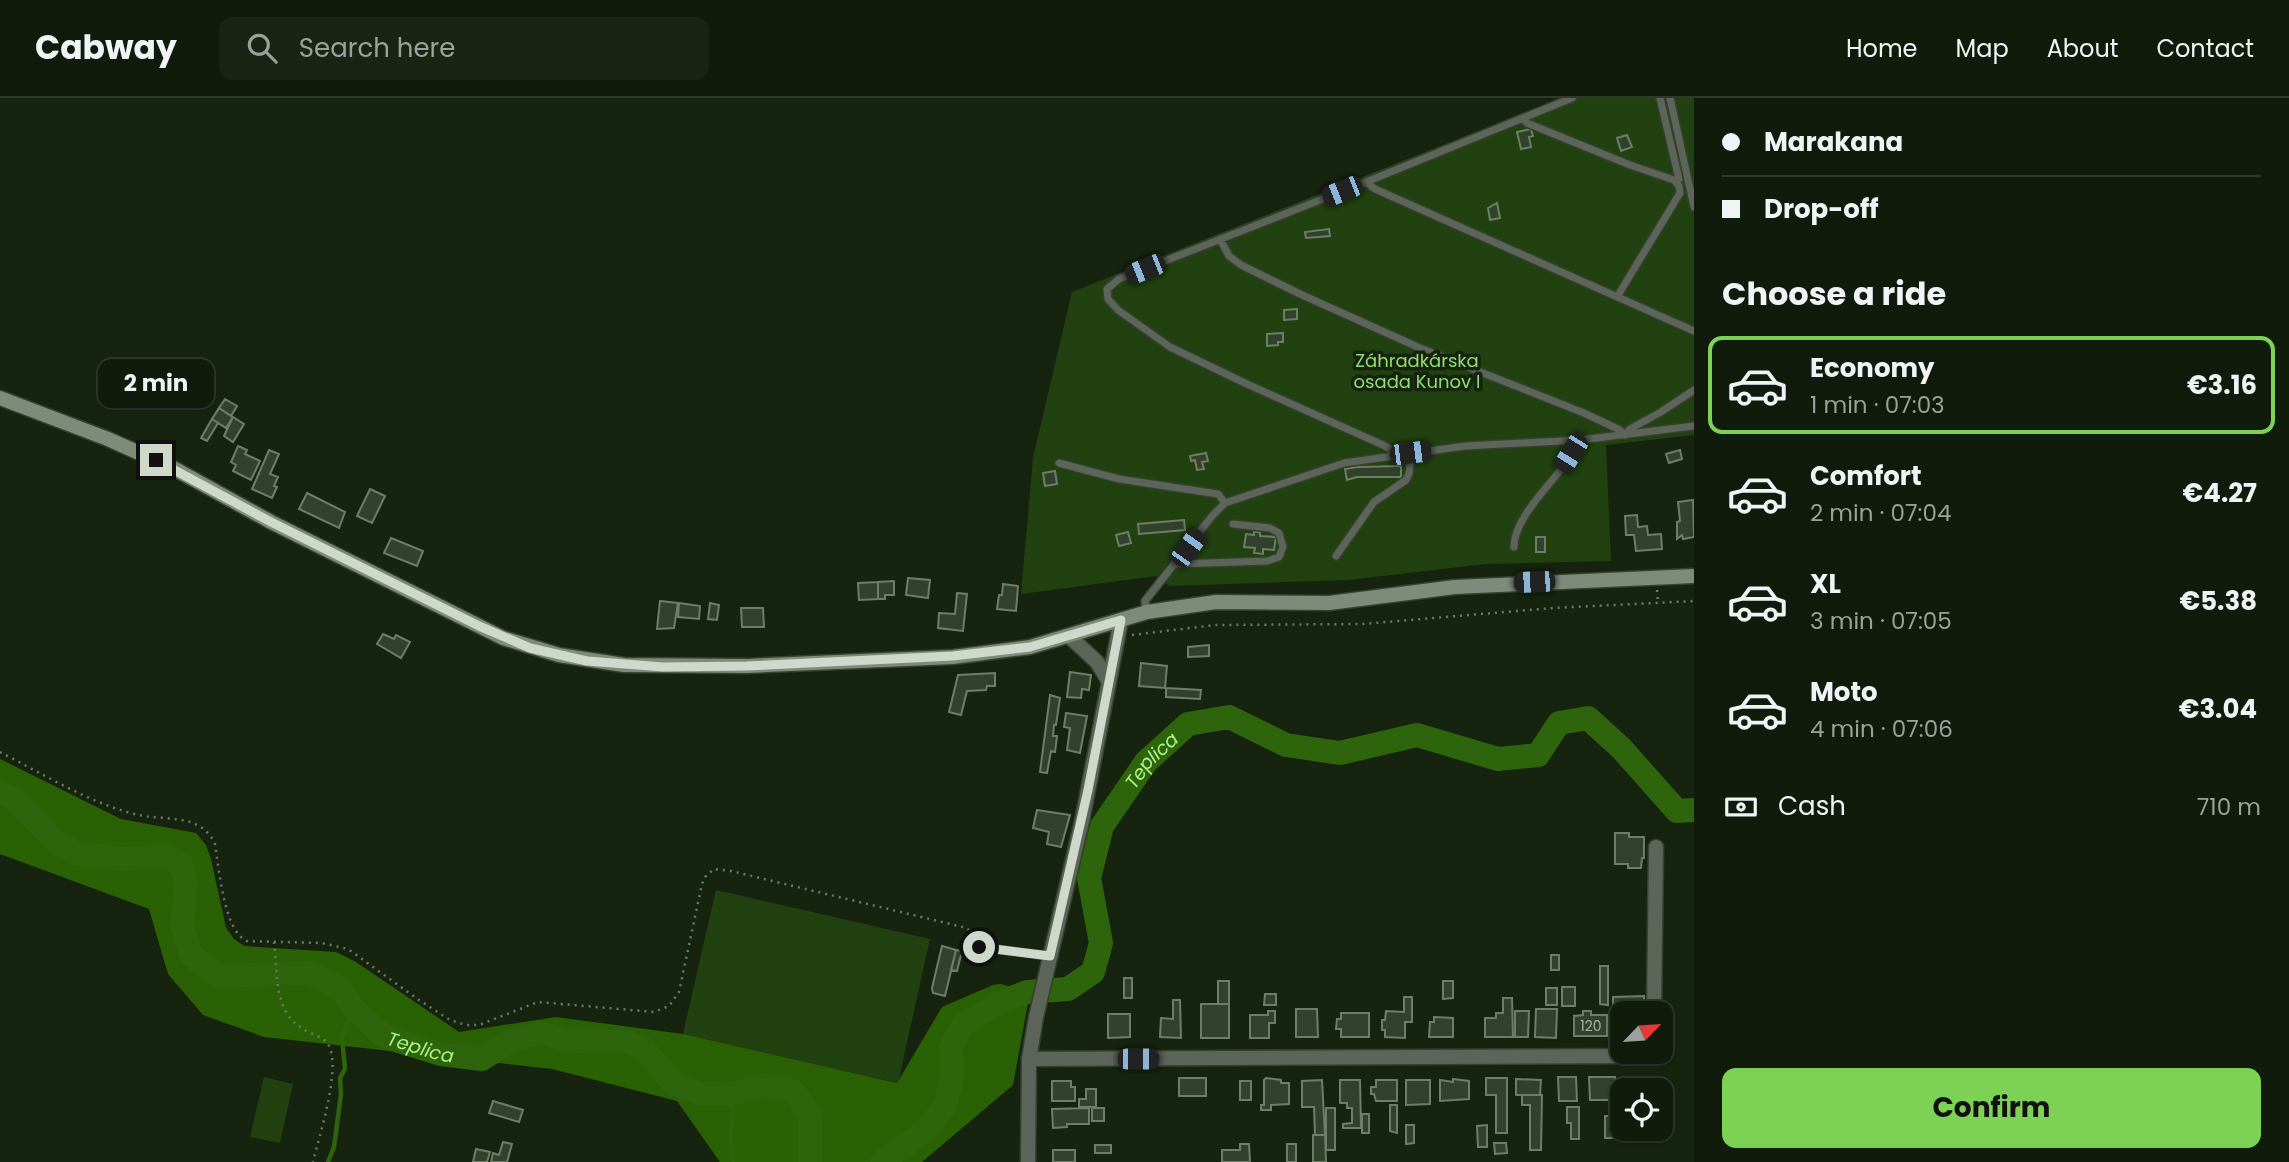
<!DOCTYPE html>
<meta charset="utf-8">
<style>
:root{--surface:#101b0b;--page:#192414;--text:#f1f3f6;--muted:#9ca19d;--line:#30392c;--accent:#7dd154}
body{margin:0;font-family:Poppins,sans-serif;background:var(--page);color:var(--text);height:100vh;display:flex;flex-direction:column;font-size:26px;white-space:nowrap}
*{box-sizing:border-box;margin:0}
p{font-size:23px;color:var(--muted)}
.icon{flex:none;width:38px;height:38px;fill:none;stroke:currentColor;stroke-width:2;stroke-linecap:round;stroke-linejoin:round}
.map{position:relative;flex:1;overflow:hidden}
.details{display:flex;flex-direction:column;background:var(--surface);width:595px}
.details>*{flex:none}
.guide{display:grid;align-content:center;height:154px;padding:0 28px;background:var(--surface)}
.needle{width:46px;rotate:65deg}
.fabs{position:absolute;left:1610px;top:903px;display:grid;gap:14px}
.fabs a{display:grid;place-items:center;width:63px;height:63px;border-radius:14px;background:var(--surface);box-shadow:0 2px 5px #0004,0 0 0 2px var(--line);font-size:35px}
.end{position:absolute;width:32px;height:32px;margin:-16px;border:9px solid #cfd9cb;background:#111;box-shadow:0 0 0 4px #111}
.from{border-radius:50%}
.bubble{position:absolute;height:49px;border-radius:14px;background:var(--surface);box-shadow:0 2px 5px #0004,0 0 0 2px var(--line);font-size:23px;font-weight:700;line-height:49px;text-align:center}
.car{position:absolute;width:21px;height:42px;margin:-21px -10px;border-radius:9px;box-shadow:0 0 5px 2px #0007;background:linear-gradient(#222 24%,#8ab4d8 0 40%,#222 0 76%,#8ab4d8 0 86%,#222 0)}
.guide b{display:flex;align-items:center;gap:24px;height:66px;font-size:26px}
.guide b+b{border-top:2px solid var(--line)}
.guide i{width:18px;height:18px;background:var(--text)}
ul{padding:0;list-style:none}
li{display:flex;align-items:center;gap:21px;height:98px;margin:0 14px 10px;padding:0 14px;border:4px solid transparent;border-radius:14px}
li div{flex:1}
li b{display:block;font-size:26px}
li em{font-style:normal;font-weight:700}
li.current{border-color:var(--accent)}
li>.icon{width:63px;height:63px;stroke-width:1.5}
h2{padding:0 28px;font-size:32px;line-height:84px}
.pay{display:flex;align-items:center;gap:18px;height:77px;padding:0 28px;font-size:26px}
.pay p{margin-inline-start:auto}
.primary-button{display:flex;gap:14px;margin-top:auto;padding:14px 28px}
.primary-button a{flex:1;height:80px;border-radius:14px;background:var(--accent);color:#111;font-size:28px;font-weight:700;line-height:80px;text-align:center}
header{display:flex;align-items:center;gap:42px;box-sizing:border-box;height:98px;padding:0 35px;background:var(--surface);border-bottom:2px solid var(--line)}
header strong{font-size:33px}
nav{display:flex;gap:38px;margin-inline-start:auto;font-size:24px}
.search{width:490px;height:63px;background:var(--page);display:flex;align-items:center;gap:18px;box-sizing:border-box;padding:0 24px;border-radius:14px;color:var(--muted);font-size:26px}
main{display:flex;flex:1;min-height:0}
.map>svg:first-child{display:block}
.green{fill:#214210}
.forest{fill:#2b6105}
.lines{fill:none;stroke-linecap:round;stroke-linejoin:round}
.stream{stroke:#2e640b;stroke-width:4.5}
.river{stroke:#2e640b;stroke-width:24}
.building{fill:#31412b;stroke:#6d7e66;stroke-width:2}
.service-casing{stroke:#34412d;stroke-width:10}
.minor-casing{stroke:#34412d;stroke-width:17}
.tertiary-casing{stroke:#34412d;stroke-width:17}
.secondary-casing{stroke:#34412d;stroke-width:17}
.path{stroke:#6d7968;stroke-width:2.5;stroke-dasharray:2 5;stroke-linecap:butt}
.service{stroke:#5d645a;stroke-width:7}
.minor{stroke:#5d645a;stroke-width:14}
.tertiary{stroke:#5d645a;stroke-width:14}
.secondary{stroke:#7f8b7a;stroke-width:14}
.route{stroke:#cfd9cb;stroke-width:9}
.labels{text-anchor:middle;stroke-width:7;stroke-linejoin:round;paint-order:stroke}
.number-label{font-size:14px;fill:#a8b3a3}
.park-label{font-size:18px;fill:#92dc71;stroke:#16240f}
.water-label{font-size:19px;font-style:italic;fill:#a8f387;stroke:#16240f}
</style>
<header>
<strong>Cabway</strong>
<div class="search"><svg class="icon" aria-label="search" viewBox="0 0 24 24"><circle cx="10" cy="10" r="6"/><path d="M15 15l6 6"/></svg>Search here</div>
<nav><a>Home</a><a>Map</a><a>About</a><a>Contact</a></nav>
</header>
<main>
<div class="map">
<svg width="1694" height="1064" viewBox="0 0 1694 1064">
<rect width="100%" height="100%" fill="#16240f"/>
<path class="green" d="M1561 0H1694V337L1606 347 1611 463 1486 466 1348 482 1169 488 1156 478 1021 496 1033 360 1072 194Z
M716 792 930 841 898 985 683 936Z
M264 979 293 986 280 1045 250 1039Z"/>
<path class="forest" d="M0 661 121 721 196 735 206 747 211 761 226 830 234 841 244 848 336 854 356 864 459 934 556 919 683 936 897 985 942 909 993 887 1000 886 1025 892 1029 899 1013 987 922 1064H720L677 1003 552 971 264 939 203 917 168 876 149 811 0 756Z"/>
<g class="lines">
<path class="stream" d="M731 996 733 1015 730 1039 733 1064
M328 1064 334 1049 341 996 340 980 345 971 342 940 353 910"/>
<g class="river">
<path id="s1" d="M0 695 15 701 56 744 77 756 122 761 168 759 181 765 186 784 182 828 191 857 218 878 309 875 341 890 353 910 383 938 441 956 482 961 513 941 541 935 571 943 626 944 644 951 674 986 700 995 731 996 766 987 793 993 810 1017V1064"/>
<path id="s2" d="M882 1064 926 1032 945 1008 952 981 951 949 964 926 999 905 1027 894 1068 891 1093 874 1101 845 1089 780 1102 728 1146 664 1188 626 1229 619 1286 647 1340 655 1417 637 1498 661 1538 657 1559 625 1588 620 1621 650 1677 713 1694 712"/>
</g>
</g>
<path class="building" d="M1531 31 1533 38 1529 39 1531 49 1521 51 1517 34Z
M1627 37 1632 49 1621 53 1617 40Z
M1497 105 1500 120 1490 122 1488 110Z
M1329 131 1330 138 1306 140 1305 134Z
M1297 211V221L1284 222V212Z
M1283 235V244H1278V247L1267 248V236Z
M225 301 237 308 231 318 219 310Z
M219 310 233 319 226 330 212 321Z
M233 319 244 326 233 344 224 338Z
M212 321 218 325 207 343 201 340Z
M238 348 247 352 245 356 260 363 251 382 233 373 236 367 231 364Z
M269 352 279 356 270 376 278 379 274 388 277 389 272 400 252 391Z
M1680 352 1682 361 1669 365 1666 356Z
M1206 355 1208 363 1202 364 1204 371 1197 372 1195 362 1191 363 1190 358Z
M1401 368V379H1357L1347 382 1345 371 1357 369Z
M1055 373 1057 386 1045 388 1043 375Z
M370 391 385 398 372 425 357 418Z
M307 395 345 414 339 430 299 411Z
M1693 402 1694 439 1683 441 1682 437 1677 441V424L1680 423 1678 404Z
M1637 417 1638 429 1647 428 1648 437 1661 436 1662 451 1636 453 1634 437H1626L1625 418Z
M1184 422 1185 432 1139 436 1138 426Z
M1128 434 1131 445 1119 448 1116 437Z
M1254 434H1260V438L1276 439 1274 452 1263 451V456L1254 455 1255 450 1244 449 1246 436 1254 437Z
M1536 439H1545V454H1536Z
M391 440 423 453 417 468 384 455Z
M908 480 930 482 928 500 906 497Z
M894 483V497H885V501H878V484Z
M878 484V501L859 502 858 485Z
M1003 486 1018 488 1016 513 997 511 999 497H1002Z
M957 495 967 496 963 533 938 530 939 515 955 516Z
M660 503 678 505 674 530 657 531Z
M679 505 700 508 699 521 678 519Z
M710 505 719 507 717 522 708 521Z
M741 510H763L764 529H742Z
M383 536 394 541 396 537 410 544 401 560 377 546Z
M1209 547V558L1188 559V549Z
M1141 565 1167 568 1165 590 1139 588Z
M1070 574 1091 577 1089 592 1082 591 1081 600 1067 599Z
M995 575V588H987L986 592 967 593 961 617 949 614 958 577Z
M1166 590 1201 592 1200 601 1166 599Z
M1050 597 1060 600 1056 627H1054L1053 638H1057L1055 654 1051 653 1047 675 1040 674Z
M1066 615 1087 618 1080 655 1067 652 1070 630 1064 629Z
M1037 712 1070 717 1061 749 1047 746 1049 734 1033 730Z
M1615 735H1629V739H1644V760H1642L1641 770H1628V766H1615Z
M942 848 956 852 945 898 933 895 932 890Z
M956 852 962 853 957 873 951 872Z
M1551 857H1559V872H1551Z
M1600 868H1608V907L1600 906Z
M1124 880H1132V900H1124Z
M1218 883H1229V906H1218Z
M1443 883H1453V900L1443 901Z
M1562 889H1575V908H1562Z
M1546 890H1557V907H1546Z
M1265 896H1276V907H1264Z
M1644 898V915L1613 917V899Z
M1404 899H1412V924H1405V940L1385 939V932H1382V922H1385L1386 913 1404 914Z
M1503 900H1512L1513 939H1485V920H1496V915H1503Z
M1173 902H1180L1181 940 1160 939 1161 920 1173 921Z
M1201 906H1229V940H1201Z
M1296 911H1317L1318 939H1296Z
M1536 911H1557L1556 940 1535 939Z
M1268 913H1275V925H1269V940H1250V917H1268Z
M1515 913H1529L1528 939H1515Z
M1583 913H1591V917H1607V938H1574V918L1583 917Z
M1341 915H1369V939H1341V931H1336L1337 921H1341Z
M1108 916H1130V939L1108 940Z
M1434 919 1453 920V939H1429L1430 924H1434Z
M1558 979H1576L1577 1003H1559Z
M1589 979H1615L1616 1002H1590Z
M1179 980H1206V998H1179Z
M1266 980 1281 982V985H1289V1006L1271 1007V1012H1261V1007H1264V982Z
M1486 980H1507V1035H1496V997H1486Z
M1453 981 1469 983V1001L1440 1003V982L1453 984Z
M1516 981 1541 982 1540 997H1516Z
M1322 982 1325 1037H1315L1314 1009H1302V983Z
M1340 982H1360L1361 1030H1343V1026L1352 1025V1010H1347V1005H1340Z
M1376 982H1397V1003H1376L1374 996H1371V989H1376Z
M1406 982H1430V1006L1406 1007Z
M1052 983H1071V989H1075V1003H1052Z
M1240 983H1251V1002H1240Z
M1086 991H1096V1009H1079V1001H1086Z
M1522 997H1542L1541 1052H1530V1007H1522Z
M493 1003 523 1012 519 1024 489 1015Z
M1390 1007H1397V1035L1390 1033Z
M1567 1009H1579V1041H1571V1025H1567Z
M1089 1010V1026H1067V1029L1053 1030 1052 1011Z
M1092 1010H1104V1023H1092Z
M1326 1010H1335V1052H1326Z
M1362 1016H1369V1035H1362Z
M1605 1018H1615V1040H1605Z
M1406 1027H1414V1045L1406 1046Z
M1487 1027V1049H1478L1477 1028Z
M1313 1037H1325L1326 1064H1313Z
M503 1044 512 1046 507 1064H491L493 1055 499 1057Z
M1494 1045H1506L1507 1055 1495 1056Z
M1240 1046H1249L1250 1064H1222V1052H1240Z
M1287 1046H1296V1064H1287Z
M1095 1047H1111V1055H1095Z
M476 1051 490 1054 487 1064H473Z
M1053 1052H1075V1064H1053Z"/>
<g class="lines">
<defs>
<path id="service" d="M1660 0 1679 81 1677 84
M1670 0 1694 109
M1523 20 1572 0
M1366 84 1523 20 1527 25 1630 67 1674 82 1679 88 1680 95 1617 199
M1220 141 1229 158 1241 167 1300 196 1420 250 1584 315 1620 332 1625 337 1630 331 1661 314 1694 292
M1393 357 1390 351 1383 347 1247 286 1170 249 1118 212 1108 201 1107 191 1119 181 1366 84 1375 91 1694 233
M1059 365 1119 381 1218 396 1225 405
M1514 449C1514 422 1546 391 1562 370 1568 361 1574 351 1580 342
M1336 458 1374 404 1406 382 1409 376 1411 355
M1176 466 1267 463 1279 459 1283 449 1279 435 1270 430 1233 426
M1147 514 1145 503 1212 418 1225 405 1344 365 1465 348 1580 342 1694 328
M979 849 1050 858"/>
<path id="minor" d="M1654 915 1656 749
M1029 961 1639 958 1646 954"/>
<path id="tertiary" d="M1070 539 1097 564 1108 582
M1028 1064 1029 961 1036 919 1082 723 1121 522"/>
<path id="secondary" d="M0 300 108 341 175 371 271 424 503 540 559 557 624 567 747 568 953 559 1030 549 1147 514 1216 504 1329 505 1455 489 1694 478"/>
</defs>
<use href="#service" class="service-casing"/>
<use href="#minor" class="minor-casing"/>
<use href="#tertiary" class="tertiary-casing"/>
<use href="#secondary" class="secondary-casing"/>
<path class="path" d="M1657 492 1658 506
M1132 537 1215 527 1362 526 1553 510 1694 503
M0 654C43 676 98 710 144 718 171 722 202 717 215 746 219 770 224 834 247 843L322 845 348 851 419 902 450 922 466 927H479L538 904 654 914 669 908 679 894 702 786 705 779 714 771 731 773 967 830 975 840
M274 844C278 876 273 913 303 931 311 936 325 939 329 948 341 973 319 1038 313 1064"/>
<use href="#service" class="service"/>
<use href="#minor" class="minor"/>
<use href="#tertiary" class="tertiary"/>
<use href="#secondary" class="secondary"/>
</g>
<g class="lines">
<path class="route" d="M156 362 271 424 479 528 530 550 587 563 663 569 747 568 953 558 1030 549 1121 522 1088 692 1050 858 979 849"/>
</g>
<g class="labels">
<g class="number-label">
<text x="1591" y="933">120</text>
</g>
<g class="park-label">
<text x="1417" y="269">Záhradkárska<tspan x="1417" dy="21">osada Kunov I</tspan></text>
</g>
<g class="water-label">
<text dy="7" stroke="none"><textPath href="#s2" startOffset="546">Teplica</textPath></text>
<text dy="7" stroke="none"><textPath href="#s1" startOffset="564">Teplica</textPath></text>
</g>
</g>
</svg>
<div class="fabs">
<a><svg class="needle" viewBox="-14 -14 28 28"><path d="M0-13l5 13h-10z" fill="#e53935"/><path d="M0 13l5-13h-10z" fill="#9ca19d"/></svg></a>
<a><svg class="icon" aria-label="locate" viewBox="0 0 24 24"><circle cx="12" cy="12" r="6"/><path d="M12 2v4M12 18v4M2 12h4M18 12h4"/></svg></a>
</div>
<i class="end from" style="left:979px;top:849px"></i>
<i class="end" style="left:156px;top:362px"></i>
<div class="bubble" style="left:98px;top:261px;width:116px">2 min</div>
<i class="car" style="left:1342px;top:93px;rotate:248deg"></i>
<i class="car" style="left:1145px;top:171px;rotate:248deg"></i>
<i class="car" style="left:1410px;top:355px;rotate:83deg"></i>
<i class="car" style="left:1571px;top:355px;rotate:212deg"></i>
<i class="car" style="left:1188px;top:450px;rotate:36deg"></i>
<i class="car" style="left:1534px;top:484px;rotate:268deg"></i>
<i class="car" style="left:1138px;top:961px;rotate:90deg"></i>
</div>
<section class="details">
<div class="guide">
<b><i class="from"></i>Marakana</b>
<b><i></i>Drop-off</b>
</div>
<h2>Choose a ride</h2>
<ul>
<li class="current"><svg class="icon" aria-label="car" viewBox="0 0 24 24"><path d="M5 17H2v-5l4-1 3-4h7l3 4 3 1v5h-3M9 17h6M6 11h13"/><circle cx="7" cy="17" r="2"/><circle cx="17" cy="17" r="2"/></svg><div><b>Economy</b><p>1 min · 07:03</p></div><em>€3.16</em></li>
<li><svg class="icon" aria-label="car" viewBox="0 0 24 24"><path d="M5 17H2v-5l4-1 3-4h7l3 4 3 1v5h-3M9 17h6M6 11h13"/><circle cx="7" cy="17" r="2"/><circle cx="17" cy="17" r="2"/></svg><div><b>Comfort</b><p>2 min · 07:04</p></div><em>€4.27</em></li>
<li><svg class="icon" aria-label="car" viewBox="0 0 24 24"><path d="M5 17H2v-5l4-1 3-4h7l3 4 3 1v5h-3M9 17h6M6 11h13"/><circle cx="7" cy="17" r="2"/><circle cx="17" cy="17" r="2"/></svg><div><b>XL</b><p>3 min · 07:05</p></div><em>€5.38</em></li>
<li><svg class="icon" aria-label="car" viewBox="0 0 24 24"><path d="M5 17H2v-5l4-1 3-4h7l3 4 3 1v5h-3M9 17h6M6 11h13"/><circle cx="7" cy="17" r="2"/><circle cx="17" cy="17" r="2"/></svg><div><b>Moto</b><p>4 min · 07:06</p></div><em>€3.04</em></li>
</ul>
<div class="pay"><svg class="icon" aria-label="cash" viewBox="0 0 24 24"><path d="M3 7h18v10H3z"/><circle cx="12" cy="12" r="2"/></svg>Cash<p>710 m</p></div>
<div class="primary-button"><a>Confirm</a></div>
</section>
</main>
